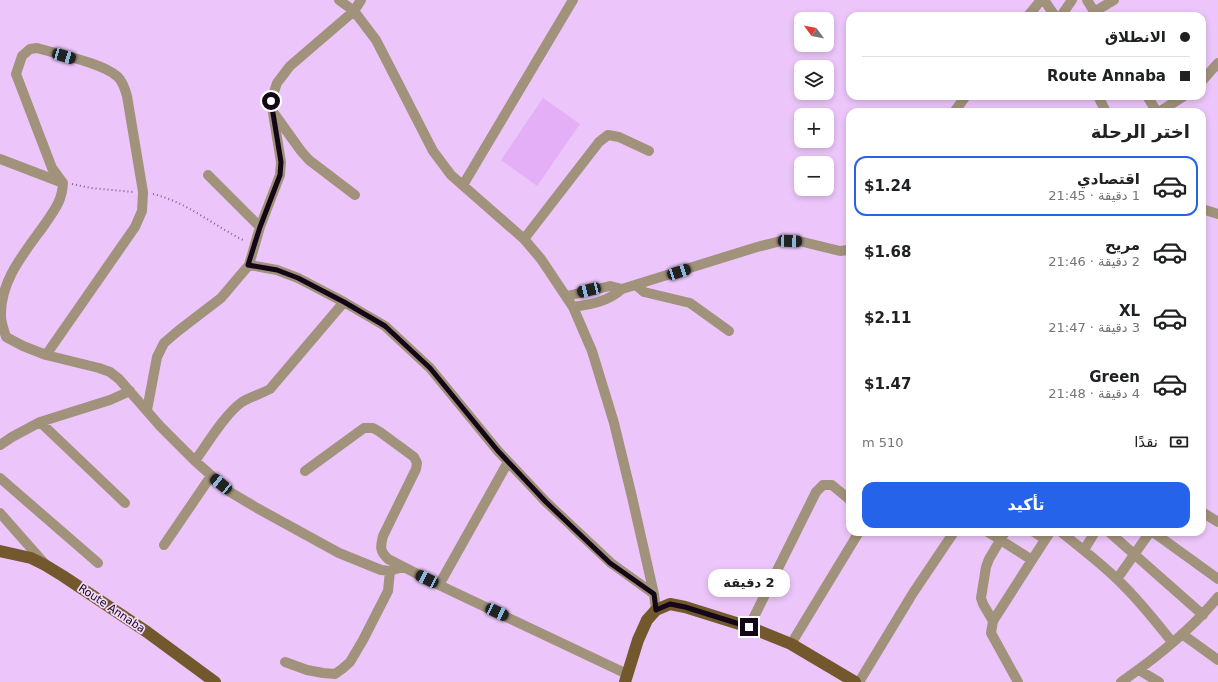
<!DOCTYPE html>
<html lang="ar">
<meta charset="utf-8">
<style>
:root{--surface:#fff;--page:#f6f6f6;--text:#202124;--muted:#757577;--line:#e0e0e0;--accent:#2563eb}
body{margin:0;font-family:"DejaVu Sans","Noto Sans Arabic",sans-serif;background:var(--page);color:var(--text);direction:rtl;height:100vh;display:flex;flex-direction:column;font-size:15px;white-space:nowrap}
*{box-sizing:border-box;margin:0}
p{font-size:13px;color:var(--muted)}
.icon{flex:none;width:22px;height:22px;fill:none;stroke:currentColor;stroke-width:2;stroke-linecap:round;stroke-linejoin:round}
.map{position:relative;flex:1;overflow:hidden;direction:ltr}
.sheet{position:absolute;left:846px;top:108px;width:360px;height:428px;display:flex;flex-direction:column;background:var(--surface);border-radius:12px;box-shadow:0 2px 6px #0003;direction:rtl}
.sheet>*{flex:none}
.banner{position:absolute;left:846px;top:12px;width:360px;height:88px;border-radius:12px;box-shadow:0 2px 6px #0003;direction:rtl;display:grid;align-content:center;height:88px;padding:0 16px;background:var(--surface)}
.needle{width:26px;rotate:302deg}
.fabs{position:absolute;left:794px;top:12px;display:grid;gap:8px}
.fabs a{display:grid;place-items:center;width:40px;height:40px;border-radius:8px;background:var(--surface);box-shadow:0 2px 6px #0003;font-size:20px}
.end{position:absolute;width:18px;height:18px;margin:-9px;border:5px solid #140718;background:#fff;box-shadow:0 0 0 2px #fff}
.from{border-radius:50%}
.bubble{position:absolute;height:28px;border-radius:12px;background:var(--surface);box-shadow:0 2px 6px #0003;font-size:13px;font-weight:800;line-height:28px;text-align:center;direction:rtl}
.car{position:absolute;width:12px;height:24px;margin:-12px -6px;border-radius:5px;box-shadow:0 0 3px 1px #0007;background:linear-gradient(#222 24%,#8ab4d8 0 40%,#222 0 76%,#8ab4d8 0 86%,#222 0)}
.banner b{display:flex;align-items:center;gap:14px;height:38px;font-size:15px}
.banner b+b{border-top:1px solid var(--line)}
.banner i{width:10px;height:10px;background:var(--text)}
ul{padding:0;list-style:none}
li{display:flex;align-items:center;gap:12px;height:60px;margin:0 8px 6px;padding:0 8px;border:2px solid transparent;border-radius:12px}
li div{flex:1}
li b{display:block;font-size:15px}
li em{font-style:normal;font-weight:800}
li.current{border-color:var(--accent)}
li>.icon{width:36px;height:36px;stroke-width:1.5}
h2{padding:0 16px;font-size:18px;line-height:48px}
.pay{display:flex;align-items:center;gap:10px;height:44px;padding:0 16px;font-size:15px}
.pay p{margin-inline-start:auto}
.primary-button{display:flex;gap:8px;margin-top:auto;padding:8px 16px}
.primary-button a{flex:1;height:46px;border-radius:12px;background:var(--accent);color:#fff;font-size:16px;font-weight:800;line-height:46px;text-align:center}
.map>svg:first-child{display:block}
.green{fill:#e4aff7}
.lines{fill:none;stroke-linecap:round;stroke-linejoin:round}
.path{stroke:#7e6587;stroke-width:2;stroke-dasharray:1 3;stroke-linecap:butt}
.minor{stroke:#a1927b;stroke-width:10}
.major{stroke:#74582d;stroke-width:12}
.route{stroke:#140718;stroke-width:5}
.labels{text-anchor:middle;stroke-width:3.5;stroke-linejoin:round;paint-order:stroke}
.street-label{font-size:11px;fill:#140718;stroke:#f1d9f9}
</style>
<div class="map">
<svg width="1218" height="682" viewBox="0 0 1218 682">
<rect width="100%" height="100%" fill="#ecc6fa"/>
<path class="green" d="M543 98 580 124 537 186 501 160Z"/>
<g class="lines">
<path class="path" d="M72 184 91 188 133 192
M153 194C187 202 214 226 245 241"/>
<path class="minor" d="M339 0 354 11 376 40 433 151 451 175 524 239 541 259 573 307 592 351 614 423 632 497 654 594 656 610
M1044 0 1055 16
M1087 0 1097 16
M1094 12 1114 0
M1028 16 1041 0
M1061 16 1072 0
M1202 81 1218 63
M1098 96 1106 112
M1147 96 1157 112
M273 112 301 151 309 160 355 195
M954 112 966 96
M1159 112 1184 96
M0 159 63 183
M208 175 260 227
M463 185 573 0
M1202 209 1218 214
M524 239 599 142 608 135 619 137 649 151
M249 265 260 227 280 175 281 162 271 101 277 83 290 66 354 11 361 0
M636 285 644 292 690 303 729 331
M567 296 610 286 622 289
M573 307C592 304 607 302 622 289L757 247 781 241H799L840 251 848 250 850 248
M46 355 135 227 142 211 143 192 127 96C125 89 123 82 118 77 103 63 57 54 37 48L30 49 22 56 16 74 52 168 63 183C62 201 55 209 45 224 25 252 0 280 1 316 1 323 4 330 6 337L23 346 46 355 99 368 110 372 119 379 160 426 195 461 230 492 257 508 339 553 381 570 390 571 402 567
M147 410 157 357 164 343 178 331 221 298 249 265 277 270 298 278 344 302 385 326 430 368 498 451 546 502 611 563 654 594
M40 422 125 503
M0 445 12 437 40 422 110 400 130 391
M195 461C207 444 226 413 242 402 250 397 261 394 270 389L344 302
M305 471 364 428H373L380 432 414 457 417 463 416 469 383 536C380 548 380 551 388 559L439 585 627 674
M0 478 98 563
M1202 512 1218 522
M0 513 45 564
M988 532 1032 560
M1034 532 1045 539
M1061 532C1083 550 1105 566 1124 586 1142 604 1157 623 1172 642
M1109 532 1203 615
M1153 532 1218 579
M164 545 211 476
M1084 550 1095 532
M1117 579 1150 532
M439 585 508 462
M993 621 983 604 981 598 986 567 989 559 1005 532
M749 627 816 492 823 485H832L850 500
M1182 634 1218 660
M791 644 859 532
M285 662 307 670 323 673 335 674 342 669 350 662 363 640 388 591 390 571
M1139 670 1159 682
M859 682 913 593 954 532
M1018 682 991 633 993 621 1050 532
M1121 682C1156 658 1191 630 1218 597"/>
<path class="major" d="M0 551 31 558 45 565 63 576 147 632 215 682
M625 682 638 640 647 620 656 610 670 604 685 607 749 627 791 644 855 682"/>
</g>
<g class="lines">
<path class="route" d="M271 101 281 162 280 175 260 227 248 265 277 270 298 278 344 302 385 326 430 368 498 451 546 502 610 563 654 594 656 610 670 604 685 607 749 627"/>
</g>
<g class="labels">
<g class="street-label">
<text transform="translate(112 608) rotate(34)" y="4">Route Annaba</text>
</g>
</g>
</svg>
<div class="fabs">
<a><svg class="needle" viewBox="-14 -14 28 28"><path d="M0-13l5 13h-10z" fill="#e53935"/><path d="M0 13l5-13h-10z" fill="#757577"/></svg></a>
<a><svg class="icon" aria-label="layers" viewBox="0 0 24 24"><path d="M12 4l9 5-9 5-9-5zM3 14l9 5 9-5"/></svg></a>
<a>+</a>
<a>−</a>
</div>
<i class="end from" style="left:271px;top:101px"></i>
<i class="end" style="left:749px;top:627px"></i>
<div class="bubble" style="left:708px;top:569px;width:82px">2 دقيقة</div>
<i class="car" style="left:64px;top:56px;rotate:106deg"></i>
<i class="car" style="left:790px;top:241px;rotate:92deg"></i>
<i class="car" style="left:679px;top:272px;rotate:72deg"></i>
<i class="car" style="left:589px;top:290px;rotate:256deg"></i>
<i class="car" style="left:221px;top:484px;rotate:309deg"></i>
<i class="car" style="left:427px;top:579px;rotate:296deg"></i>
<i class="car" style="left:497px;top:612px;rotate:115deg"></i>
<div class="banner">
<b><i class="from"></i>الانطلاق</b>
<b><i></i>Route Annaba</b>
</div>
<section class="sheet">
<h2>اختر الرحلة</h2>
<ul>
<li class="current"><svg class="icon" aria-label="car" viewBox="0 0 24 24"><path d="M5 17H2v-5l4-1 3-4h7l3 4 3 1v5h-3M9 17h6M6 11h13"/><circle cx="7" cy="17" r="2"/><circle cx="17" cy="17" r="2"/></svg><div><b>اقتصادي</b><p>1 دقيقة · 21:45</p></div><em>$1.24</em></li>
<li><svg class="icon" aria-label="car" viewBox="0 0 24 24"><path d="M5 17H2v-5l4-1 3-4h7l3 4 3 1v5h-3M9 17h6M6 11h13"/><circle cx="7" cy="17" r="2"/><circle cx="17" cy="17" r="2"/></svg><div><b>مريح</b><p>2 دقيقة · 21:46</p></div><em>$1.68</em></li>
<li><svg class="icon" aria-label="car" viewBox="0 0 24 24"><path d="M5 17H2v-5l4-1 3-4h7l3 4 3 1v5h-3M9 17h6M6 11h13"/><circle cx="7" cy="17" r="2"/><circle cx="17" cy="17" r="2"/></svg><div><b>XL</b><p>3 دقيقة · 21:47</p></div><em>$2.11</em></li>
<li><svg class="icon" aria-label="car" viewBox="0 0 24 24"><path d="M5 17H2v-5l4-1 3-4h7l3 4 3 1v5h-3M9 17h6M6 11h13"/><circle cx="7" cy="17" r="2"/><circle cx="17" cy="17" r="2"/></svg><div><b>Green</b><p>4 دقيقة · 21:48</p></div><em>$1.47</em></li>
</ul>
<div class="pay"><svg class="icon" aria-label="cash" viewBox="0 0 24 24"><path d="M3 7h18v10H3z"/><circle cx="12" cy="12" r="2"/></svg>نقدًا<p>510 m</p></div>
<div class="primary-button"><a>تأكيد</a></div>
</section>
</div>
